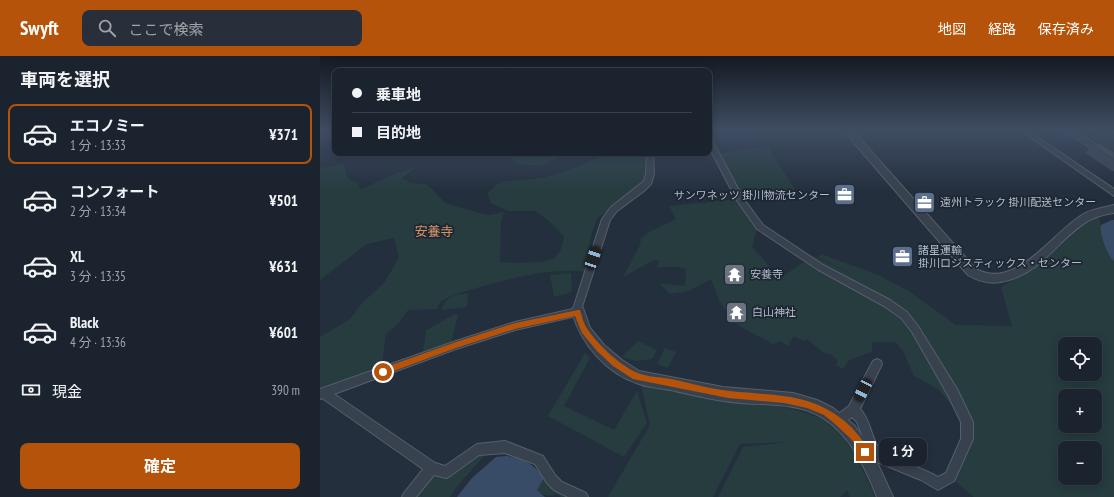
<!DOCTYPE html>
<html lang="ja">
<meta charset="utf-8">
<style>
:root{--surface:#1b232e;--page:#282f3a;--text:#f1f3f6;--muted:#a0a4aa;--line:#39404a;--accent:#b45309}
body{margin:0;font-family:"PT Sans Narrow","Noto Sans JP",sans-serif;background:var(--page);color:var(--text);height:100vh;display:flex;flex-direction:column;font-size:15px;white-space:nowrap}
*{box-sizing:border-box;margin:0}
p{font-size:13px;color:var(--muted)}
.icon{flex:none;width:22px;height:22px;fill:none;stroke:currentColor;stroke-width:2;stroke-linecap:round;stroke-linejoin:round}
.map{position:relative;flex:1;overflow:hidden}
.drawer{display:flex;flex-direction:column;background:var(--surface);width:320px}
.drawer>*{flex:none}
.hud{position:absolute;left:12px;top:12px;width:380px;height:88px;border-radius:8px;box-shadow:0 2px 10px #0003,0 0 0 1px var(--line);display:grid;align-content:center;height:88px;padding:0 20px;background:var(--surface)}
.controls{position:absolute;left:738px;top:281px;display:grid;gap:8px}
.controls a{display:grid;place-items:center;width:44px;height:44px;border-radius:8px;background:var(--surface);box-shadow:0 2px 10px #0003,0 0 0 1px var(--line);font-size:20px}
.end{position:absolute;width:18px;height:18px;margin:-9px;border:5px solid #b45309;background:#fff;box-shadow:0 0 0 2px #fff}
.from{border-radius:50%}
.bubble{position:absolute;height:28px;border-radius:8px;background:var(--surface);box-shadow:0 2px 10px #0003,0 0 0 1px var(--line);font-size:13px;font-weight:700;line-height:28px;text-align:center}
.car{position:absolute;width:12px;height:24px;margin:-12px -6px;border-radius:5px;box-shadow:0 0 3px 1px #0007;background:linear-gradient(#222 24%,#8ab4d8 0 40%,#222 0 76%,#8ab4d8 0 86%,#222 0)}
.hud b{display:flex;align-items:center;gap:14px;height:38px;font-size:15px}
.hud b+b{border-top:1px solid var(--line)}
.hud i{width:10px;height:10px;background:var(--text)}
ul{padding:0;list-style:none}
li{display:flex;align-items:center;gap:12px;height:60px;margin:0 8px 6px;padding:0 12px;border:2px solid transparent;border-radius:8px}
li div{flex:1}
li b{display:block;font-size:15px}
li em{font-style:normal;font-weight:700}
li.active{border-color:var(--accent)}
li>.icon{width:36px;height:36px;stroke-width:1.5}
h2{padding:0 20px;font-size:18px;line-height:48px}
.pay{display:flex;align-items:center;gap:10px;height:44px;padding:0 20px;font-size:15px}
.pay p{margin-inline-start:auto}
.primary-button{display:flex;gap:8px;margin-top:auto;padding:8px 20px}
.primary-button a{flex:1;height:46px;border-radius:8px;background:var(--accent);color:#fff;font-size:16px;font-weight:700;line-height:46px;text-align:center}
header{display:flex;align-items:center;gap:24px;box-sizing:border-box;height:56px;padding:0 20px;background:var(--accent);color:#fff}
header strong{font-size:19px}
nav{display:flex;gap:22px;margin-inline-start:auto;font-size:14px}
.search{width:280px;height:36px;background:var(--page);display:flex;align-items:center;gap:10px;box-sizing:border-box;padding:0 14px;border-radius:8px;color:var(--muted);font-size:15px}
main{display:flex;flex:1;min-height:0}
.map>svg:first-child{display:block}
.green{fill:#263c3f;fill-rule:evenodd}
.water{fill:#394c67}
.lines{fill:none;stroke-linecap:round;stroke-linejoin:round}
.minor-casing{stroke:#565f6c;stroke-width:2}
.tertiary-casing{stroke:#565f6c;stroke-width:2}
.minor{fill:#38414e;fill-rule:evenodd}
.tertiary{fill:#38414e;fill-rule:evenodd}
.wall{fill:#3b4654}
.building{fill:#455162;stroke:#303945}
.route{fill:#b45309}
.labels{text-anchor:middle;stroke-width:3.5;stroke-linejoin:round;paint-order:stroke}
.poi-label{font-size:11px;fill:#b4bcc9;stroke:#1d2633;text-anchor:start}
.quarter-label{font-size:13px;fill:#d59563;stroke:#1d2633}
</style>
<header>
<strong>Swyft</strong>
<div class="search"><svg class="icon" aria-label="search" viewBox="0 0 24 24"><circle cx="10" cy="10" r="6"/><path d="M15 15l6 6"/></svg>ここで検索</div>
<nav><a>地図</a><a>経路</a><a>保存済み</a></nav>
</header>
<main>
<section class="drawer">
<h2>車両を選択</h2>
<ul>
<li class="active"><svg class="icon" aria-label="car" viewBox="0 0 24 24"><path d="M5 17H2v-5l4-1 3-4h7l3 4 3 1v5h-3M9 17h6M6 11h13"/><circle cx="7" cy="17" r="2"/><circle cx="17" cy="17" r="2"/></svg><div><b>エコノミー</b><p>1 分 · 13:33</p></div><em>¥371</em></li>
<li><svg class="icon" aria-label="car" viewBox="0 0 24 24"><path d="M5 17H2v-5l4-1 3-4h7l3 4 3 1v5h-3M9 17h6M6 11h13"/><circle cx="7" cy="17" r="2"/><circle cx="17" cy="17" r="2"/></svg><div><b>コンフォート</b><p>2 分 · 13:34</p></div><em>¥501</em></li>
<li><svg class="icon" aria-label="car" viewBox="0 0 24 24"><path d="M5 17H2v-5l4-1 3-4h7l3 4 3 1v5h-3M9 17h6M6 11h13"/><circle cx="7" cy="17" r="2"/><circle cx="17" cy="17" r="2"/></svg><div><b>XL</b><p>3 分 · 13:35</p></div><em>¥631</em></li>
<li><svg class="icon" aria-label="car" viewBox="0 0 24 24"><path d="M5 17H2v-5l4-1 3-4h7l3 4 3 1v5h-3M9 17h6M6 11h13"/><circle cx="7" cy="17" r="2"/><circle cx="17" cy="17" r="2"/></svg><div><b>Black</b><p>4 分 · 13:36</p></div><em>¥601</em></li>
</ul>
<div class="pay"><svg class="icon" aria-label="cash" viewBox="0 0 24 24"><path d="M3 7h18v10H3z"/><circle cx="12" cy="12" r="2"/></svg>現金<p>390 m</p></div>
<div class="primary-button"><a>確定</a></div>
</section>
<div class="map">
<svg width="794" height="441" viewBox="0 0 794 441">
<rect width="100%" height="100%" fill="#242f3e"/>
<path class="green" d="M760 74H792L794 75V96Z
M447 90 475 133 420 143 396 98Z
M201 97H258L248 101 239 102 219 110 200 108 190 104Z
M286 97H328L327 115 323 125 314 136 304 140 290 154 278 161 270 183 267 216C232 211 193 222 160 231 144 236 135 237 120 246L117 253 88 254 78 268 66 278 62 307 69 305 68 310 0 334V281L30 263 43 246 64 227 79 202 74 182 47 188 0 224V112L24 108C25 119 27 124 37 126L41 133 79 116 95 112 82 122 91 127 105 128 112 133 125 147 163 158 170 159 184 156 181 167 180 206C191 207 225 208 234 202 241 197 243 188 244 180L229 165 215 155H188L171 147 167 137 180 126 221 122 247 115 267 107Z
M418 143 437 171 432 191 460 222 493 200 538 221 498 201 501 198 556 218 589 235 636 269 692 270 681 231 722 207 754 177 779 160 782 178 794 186V441H654L630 421 645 400 653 375 618 333 594 320 583 295 575 286H552V296L529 304 523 313 516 309 518 305 511 298 504 297 487 283 483 285 474 280 468 290 460 285 453 288 414 267 400 246 391 223 369 235 350 238 339 227 365 230 366 213 357 211H337L339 205 334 204 303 221 320 189 321 182 329 176 356 163 349 150ZM745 288H775V318H745ZM745 340H775V370H745ZM745 392H775V422H745Z
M251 217 252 236 234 241 230 219Z
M148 237 147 251 121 254C128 239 133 239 148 237Z
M135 258 138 259 131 287 103 298 106 274Z
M318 285 337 294 332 303 316 305 302 301Z
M345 292 356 296 348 312 337 308Z
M265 297 270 302 244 350 294 374 317 335 327 367 304 401 228 360Z
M321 329 473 353 501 362 520 378 535 397 555 441H530L527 434 520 441H398L423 391 469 386 420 388 393 441H288L330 369Z
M161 396 164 400 135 433 130 441H93L106 424 117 418 122 422Z
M224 422 234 434 249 441H241L237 438C229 441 224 440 217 434Z"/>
<path class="water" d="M792 164H794V205C787 200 779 176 781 169Z
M187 400C205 404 213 407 224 422L217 434 225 441H137L152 422 176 401Z"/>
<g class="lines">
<defs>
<path id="minor" d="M700 74H707L794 133V140Z
M389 82 392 84 423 142 443 169 503 209 570 244 587 256 598 270 637 333 653 366V383L634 425 618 434 601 424 557 406 549 397 537 366 532 361 518 371 514 369 512 365 514 361 529 350 553 305 557 303 561 305 562 308 540 353C550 363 550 377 557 389 566 403 602 411 618 421L626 417 641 383V366L629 341 592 276 581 262 564 250 497 213 437 173 416 143 389 91Z
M144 97H151L148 99Z
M327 97H333L334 118 331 128 324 135 297 155 290 164 262 251 263 256 261 259 195 274 136 293 14 338 115 407 125 410 157 388 185 385 223 400 235 419 242 426 266 437 268 441H248L234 434 227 427 215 408 185 397 159 399 130 420 126 422 114 419 96 441H82L84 437 103 413 2 342 0 343V333L136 285 195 266 253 253 282 163 291 151 324 125 326 118Z"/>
<path id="tertiary" d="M744 74H754L794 99V106L745 76Z
M531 75 534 76 656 213C696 235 732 177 762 159 771 153 783 152 794 149V157C786 158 778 160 770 164 739 181 726 213 689 224 673 229 662 227 648 219L528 80 527 78 528 76Z
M258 251 263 252 270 272 284 289 302 304 319 315 403 331 473 337 497 344 513 352 534 369 549 389 573 441H557C545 411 531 380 503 362 479 347 448 349 421 347 398 345 377 340 355 335 343 332 331 332 319 328 287 318 261 288 252 256L253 252Z"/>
</defs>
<use href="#minor" class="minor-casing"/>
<use href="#tertiary" class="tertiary-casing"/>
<use href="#minor" class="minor"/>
<use href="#tertiary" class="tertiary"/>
</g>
<path class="wall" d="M772 89 794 96V115H792L765 97Z"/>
<path class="building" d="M779 87 794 96V103L772 89Z"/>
<linearGradient id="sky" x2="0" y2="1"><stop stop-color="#141a22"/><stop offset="0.55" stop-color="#3f4d63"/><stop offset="1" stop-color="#3f4d63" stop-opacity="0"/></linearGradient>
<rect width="794" height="135" fill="url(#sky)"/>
<path class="route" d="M258 254H260C262 260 263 266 266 271 276 287 300 310 318 317 328 321 340 321 351 323 370 327 390 333 410 335 455 340 493 336 529 369 537 377 545 386 549 396L548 399 545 400 542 399 531 383 515 368 504 359 487 352 464 347 408 342 313 323 293 310 277 295 262 277 255 260 195 273 136 292 63 319 59 316 60 313 136 286 195 267Z"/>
<defs>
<symbol id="office-square" viewBox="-11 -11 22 22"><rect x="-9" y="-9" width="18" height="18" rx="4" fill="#5c6f8a" stroke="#1d2633"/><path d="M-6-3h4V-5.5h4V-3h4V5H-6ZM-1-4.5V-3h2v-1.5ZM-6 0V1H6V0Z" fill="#fff"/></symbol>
<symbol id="temple-square" viewBox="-11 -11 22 22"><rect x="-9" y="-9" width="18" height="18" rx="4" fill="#6b7280" stroke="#1d2633"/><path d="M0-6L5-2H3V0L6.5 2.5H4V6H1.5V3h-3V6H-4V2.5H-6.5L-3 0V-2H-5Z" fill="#fff"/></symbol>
</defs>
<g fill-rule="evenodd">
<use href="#office-square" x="512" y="126" width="25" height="25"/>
<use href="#office-square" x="592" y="134" width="25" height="25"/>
<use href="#office-square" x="570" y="188" width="25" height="25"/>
<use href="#temple-square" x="402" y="206" width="25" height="25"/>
<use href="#temple-square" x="404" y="244" width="25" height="25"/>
</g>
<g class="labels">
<g class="poi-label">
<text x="510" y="143" text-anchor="end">サンワネッツ 掛川物流センター</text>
<text x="620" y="150">遠州トラック 掛川配送センター</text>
<text x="598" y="198">諸星運輸<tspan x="598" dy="13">掛川ロジスティックス・センター</tspan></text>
<text x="430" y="222">安養寺</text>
<text x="432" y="260">白山神社</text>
</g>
<g class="quarter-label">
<text x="114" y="180">安養寺</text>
</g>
</g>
</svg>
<div class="controls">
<a><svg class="icon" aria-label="locate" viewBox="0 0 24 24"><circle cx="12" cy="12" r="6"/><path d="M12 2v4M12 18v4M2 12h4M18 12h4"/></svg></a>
<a>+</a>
<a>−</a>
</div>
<i class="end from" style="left:63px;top:316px"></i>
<i class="end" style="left:545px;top:396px"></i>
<div class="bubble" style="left:559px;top:382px;width:48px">1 分</div>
<i class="car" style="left:273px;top:202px;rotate:19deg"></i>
<i class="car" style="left:543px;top:334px;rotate:207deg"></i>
<div class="hud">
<b><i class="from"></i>乗車地</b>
<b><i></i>目的地</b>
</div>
</div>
</main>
